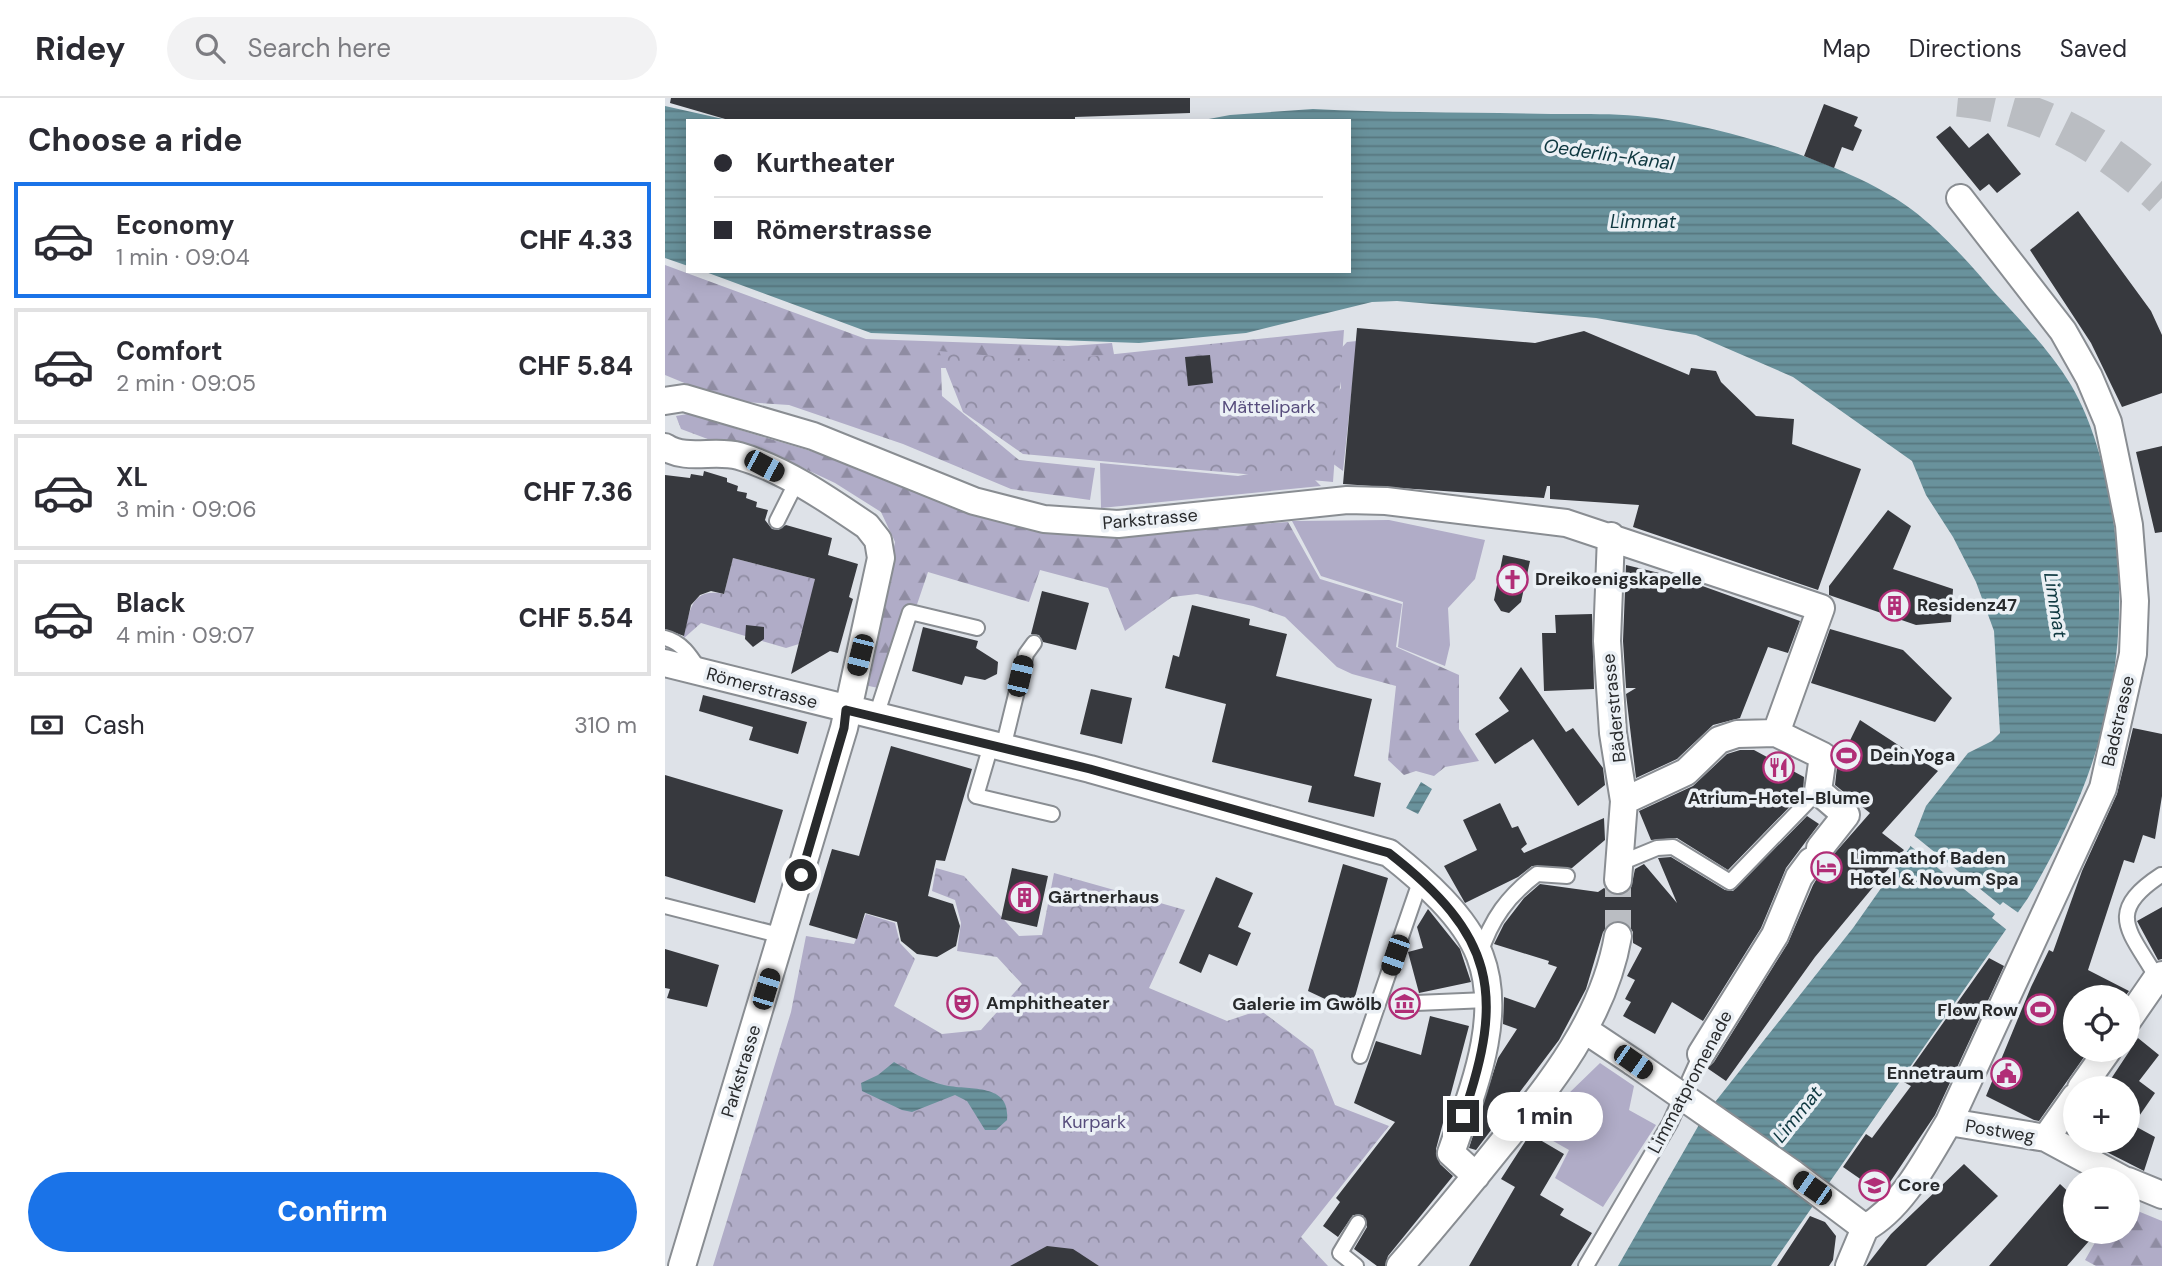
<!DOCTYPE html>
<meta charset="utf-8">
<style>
:root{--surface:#fff;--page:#f2f2f3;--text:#2b2b33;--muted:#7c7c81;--line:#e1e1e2;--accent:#1a73e8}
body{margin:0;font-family:"DM Sans",sans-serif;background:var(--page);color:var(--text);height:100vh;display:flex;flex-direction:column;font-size:26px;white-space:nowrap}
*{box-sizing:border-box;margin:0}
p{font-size:23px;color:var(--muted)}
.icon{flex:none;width:38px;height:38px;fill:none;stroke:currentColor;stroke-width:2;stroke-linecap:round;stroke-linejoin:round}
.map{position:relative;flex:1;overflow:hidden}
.drawer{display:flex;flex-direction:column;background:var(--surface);width:665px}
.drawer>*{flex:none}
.guide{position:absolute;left:21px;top:21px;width:665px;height:154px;border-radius:0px;box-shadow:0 4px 18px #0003;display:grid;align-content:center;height:154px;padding:0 28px;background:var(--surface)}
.buttons{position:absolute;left:1398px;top:887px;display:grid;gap:14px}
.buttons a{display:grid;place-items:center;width:77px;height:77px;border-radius:50%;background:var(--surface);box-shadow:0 4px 18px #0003;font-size:35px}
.end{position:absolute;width:32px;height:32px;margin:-16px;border:9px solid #282a2c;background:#fff;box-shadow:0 0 0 4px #fff}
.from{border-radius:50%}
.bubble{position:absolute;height:49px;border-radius:24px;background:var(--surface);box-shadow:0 4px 18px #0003;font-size:23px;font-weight:800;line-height:49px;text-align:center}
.car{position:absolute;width:21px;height:42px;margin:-21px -10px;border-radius:9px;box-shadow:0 0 5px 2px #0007;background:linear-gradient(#222 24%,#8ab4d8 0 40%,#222 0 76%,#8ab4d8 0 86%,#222 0)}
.guide b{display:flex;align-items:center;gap:24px;height:66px;font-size:26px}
.guide b+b{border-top:2px solid var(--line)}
.guide i{width:18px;height:18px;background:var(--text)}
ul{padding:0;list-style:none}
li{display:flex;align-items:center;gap:21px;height:116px;margin:0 14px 10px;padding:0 14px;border:4px solid var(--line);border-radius:0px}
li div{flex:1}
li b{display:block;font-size:26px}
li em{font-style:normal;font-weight:800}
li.selected{border-color:var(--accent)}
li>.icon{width:63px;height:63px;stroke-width:1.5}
h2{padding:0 28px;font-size:32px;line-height:84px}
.pay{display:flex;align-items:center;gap:18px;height:77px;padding:0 28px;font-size:26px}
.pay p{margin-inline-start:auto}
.action{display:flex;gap:14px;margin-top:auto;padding:14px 28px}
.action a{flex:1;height:80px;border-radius:42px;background:var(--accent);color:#fff;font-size:28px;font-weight:800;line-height:80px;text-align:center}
header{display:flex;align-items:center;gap:42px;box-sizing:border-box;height:98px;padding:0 35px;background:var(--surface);border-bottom:2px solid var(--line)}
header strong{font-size:33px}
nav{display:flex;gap:38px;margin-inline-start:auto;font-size:24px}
.search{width:490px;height:63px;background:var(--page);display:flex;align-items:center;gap:18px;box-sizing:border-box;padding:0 24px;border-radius:38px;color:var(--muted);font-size:26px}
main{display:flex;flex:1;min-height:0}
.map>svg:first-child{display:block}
.grass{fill:#b0acc7}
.forest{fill:url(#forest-firs)}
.park{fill:url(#park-crowns)}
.water{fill:url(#water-rules)}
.pier{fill:#dee2e8}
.building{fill:#37393e}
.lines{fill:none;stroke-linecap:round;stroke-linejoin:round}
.street-tunnel{stroke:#babdc2;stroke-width:26;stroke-dasharray:26 13;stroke-linecap:butt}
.secondary-tunnel{stroke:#babdc2;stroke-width:37;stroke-dasharray:37 18;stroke-linecap:butt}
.lane-casing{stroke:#898d92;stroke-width:18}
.street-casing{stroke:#898d92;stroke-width:30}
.lane{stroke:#fff;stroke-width:14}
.street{stroke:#fff;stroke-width:26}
.street-bridge-casing{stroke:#898d92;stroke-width:30;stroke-linecap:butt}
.street-bridge{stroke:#fff;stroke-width:26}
.route{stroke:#282a2c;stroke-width:9}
.labels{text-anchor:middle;stroke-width:7;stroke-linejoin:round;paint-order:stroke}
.park-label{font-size:18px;fill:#564c7c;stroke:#ebf0f5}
.street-label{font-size:18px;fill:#282a2c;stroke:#ebf0f5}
.poi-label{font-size:18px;font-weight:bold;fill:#282a2c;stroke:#ebf0f5;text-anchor:start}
.water-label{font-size:19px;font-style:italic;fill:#0f3840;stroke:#ebf0f5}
</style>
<header>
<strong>Ridey</strong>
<div class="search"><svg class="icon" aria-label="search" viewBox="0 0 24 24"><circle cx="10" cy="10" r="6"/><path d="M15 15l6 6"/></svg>Search here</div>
<nav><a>Map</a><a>Directions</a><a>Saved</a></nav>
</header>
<main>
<section class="drawer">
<h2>Choose a ride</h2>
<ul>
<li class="selected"><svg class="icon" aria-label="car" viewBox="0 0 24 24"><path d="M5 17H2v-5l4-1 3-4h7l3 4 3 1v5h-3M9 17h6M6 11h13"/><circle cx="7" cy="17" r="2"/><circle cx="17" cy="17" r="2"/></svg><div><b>Economy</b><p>1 min · 09:04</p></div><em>CHF 4.33</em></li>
<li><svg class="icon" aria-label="car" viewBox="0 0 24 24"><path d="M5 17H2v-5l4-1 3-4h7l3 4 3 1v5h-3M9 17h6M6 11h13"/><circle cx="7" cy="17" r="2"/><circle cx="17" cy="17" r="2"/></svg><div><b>Comfort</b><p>2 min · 09:05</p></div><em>CHF 5.84</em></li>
<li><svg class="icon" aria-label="car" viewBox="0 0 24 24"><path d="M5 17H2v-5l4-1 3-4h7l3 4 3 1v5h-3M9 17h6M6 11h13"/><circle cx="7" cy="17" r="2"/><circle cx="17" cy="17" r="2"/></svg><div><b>XL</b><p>3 min · 09:06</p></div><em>CHF 7.36</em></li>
<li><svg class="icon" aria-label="car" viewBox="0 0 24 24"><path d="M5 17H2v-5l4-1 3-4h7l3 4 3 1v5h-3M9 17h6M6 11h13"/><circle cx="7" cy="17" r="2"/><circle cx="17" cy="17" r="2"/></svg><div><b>Black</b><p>4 min · 09:07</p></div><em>CHF 5.54</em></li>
</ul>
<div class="pay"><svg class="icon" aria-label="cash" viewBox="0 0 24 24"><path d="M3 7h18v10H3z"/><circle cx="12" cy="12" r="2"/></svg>Cash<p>310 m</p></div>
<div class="action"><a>Confirm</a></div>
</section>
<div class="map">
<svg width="1497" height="1168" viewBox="0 0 1497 1168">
<defs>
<pattern id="forest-firs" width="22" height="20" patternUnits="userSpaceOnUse" patternTransform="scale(1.75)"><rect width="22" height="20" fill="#b0acc7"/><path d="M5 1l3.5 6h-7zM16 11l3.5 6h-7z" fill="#8f8ca2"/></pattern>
<pattern id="park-crowns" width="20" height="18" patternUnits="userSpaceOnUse" patternTransform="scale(1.75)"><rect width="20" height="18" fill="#b0acc7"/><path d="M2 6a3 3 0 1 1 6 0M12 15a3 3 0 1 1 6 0" fill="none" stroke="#8f8ca2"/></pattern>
<pattern id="water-rules" width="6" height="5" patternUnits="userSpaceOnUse" patternTransform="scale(1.75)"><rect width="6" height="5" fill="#69929c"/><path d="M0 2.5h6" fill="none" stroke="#56777f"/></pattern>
</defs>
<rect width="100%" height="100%" fill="#dee2e8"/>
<path class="grass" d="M692 243 678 373 663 362 672 296 676 290 671 256 682 244Z
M435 365 573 378 600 373 645 377 656 388 436 410Z
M724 422 820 442 810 481 783 510 785 547 780 568 733 549 738 504 656 478 627 423Z
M935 965 969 988 964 1012 991 1027 938 1109 890 1080 904 1052 867 1031Z"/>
<path class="forest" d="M0 167 201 241 403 248 447 245 450 262 364 269 276 270 277 298 354 362 430 370 425 402 346 391 238 346 124 307 63 303 0 277Z
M28 315 75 332 431 438 623 424 655 481 737 506 731 549 794 577V631L814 663 780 669 769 678 751 673 739 677 723 662 731 588 687 576 672 569 620 519 588 508 532 496 507 499 460 533 443 490 375 472 364 504 263 474 223 592 199 587 230 444 216 414 170 385 94 349 48 343 16 331 11 318Z
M1463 1109 1497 1123V1168H1431L1420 1162 1436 1134H1463Z"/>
<path class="park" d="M679 232 668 384 358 356 298 314 274 253 384 263Z
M68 460 150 481 140 534H136L134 546 121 550 36 525 18 541C25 515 24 489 59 496Z
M271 770 299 778 354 838 377 837 389 775 520 812 484 890 562 923 595 912 648 952 670 1007 724 1028 636 1139 663 1168H48L126 914 141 838 189 846 201 816 230 825 235 845 250 861 229 908 277 936 316 932 357 886 332 859 292 853 296 825 290 802 267 793Z"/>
<path class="water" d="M0 8 67 23H23V168L0 160Z
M648 11C727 15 806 14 886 16 920 16 957 15 991 20 1065 31 1186 66 1246 111 1278 135 1304 165 1330 195 1357 224 1385 253 1406 287 1429 326 1441 375 1448 420 1469 563 1436 678 1363 800L1106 1168H953L1039 1018 1188 830 1245 749 1261 708 1303 655 1327 643 1335 635 1329 533 1311 484 1288 439 1261 397 1247 363 1128 279 1031 237 931 220 732 203 707 204 581 235 474 245 206 235 38 173H684V23H533L565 17Z
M756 684 767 691 753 716 741 710Z
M229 964C245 973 261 983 279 987 304 993 346 984 342 1022L331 1032H320L302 1003 290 997 247 1014 237 1012 197 993 196 985 213 977Z"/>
<path class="pier" d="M1246 735 1335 807 1338 804 1355 816 1342 832 1327 820 1330 816 1243 746Z"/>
<path class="building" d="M6 0H525V15L410 19V23H67L5 5Z
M1159 6 1193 19 1189 28 1197 32 1188 53 1177 49 1169 70 1139 58Z
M1285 28 1304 50 1323 35 1356 76 1332 95 1324 86 1315 93 1271 39Z
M1413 113 1486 213 1497 237V295L1457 309 1426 245 1365 152Z
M692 230 870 245 919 233 1024 277 1026 270 1051 273 1056 284 1091 318 1129 321 1127 346 1196 371 1153 492 968 429 974 407 885 401V388H882L879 400 678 386Z
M545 257 548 285 523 288 520 259Z
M1497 348V434L1490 435 1471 354Z
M39 373 62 380V384L73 388 72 393 82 395 81 400 92 404 91 409 103 412 100 422 107 431 113 432 121 427 167 440 163 457 193 466 184 499 188 501 173 555 165 553 126 576 150 481 68 460 59 496 46 493 35 497 26 507 19 538 0 531V377L25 380 26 376 38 378Z
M1223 412 1246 428 1228 471 1288 491 1286 524 1251 527 1164 497V488Z
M838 457 865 463 856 504 844 515 836 513 829 502Z
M961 467 1015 480 1135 523 1123 555 1103 549 1075 620 1048 627 1012 661 971 680 961 596 971 590H961L958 543Z
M377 493 424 505 411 552 378 544 374 537 366 536Z
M527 507 585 521 584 527 622 536 611 578 707 601 689 678 716 685 709 719 643 704 647 688 547 664 561 606 500 590 508 557 514 559Z
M927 516 929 591 879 593 877 535H891L890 517Z
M81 527 99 529V541L88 549 80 541Z
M258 529 313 543 311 550 333 564 332 576 320 582 300 578 297 587 247 573Z
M1165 531 1238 552 1287 600 1270 624 1146 585Z
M856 569 901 634 908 630 938 670 940 687 913 708 868 641 830 666 810 636 844 613 834 600Z
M426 591 467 600 457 646 415 636Z
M38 597 142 624 133 656 84 642 88 629 34 613Z
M1195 622 1273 673 1217 735 1239 752 1150 859 1061 983 1042 970 1049 964 1123 845 1148 787 1162 764 1205 715 1170 687 1172 669Z
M1468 630 1497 636V698L1490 741 1478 737 1469 765 1459 762 1423 872 1464 893 1459 900H1410V952H1424L1374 1023 1369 1022 1321 998 1366 889 1384 852 1388 854 1417 773 1452 696Z
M226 648 307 671 280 763 271 762 263 798 288 806 295 828 291 848 272 859 252 856 236 843 232 824 200 815 192 841 144 827 167 751 194 758Z
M1075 652H1089L1139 679 1138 695 1063 772 1012 740 986 742 974 713 1028 688 1062 656Z
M0 677 118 712 90 805 0 778Z
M835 705 847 730 853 728 862 746 856 751 859 755 939 720 940 742 907 770 867 768 853 779 800 805 779 768 812 752 798 722Z
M1142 718 1154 726 1121 770 1096 830 1038 923 1007 904 990 936 958 918 966 904 960 901 970 882 962 878 977 850 968 845V834L963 826 948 823 938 834 921 891 894 942 811 1052 804 1050 833 960 852 931 838 926 839 899 870 910 892 869 883 866 884 863 829 846 839 826 859 800 875 786 933 794 939 790 951 798 959 796 966 790 970 771 979 766 1012 805 993 760 1006 759 1060 792 1068 793Z
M678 766 723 780 688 906 660 901 643 893Z
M347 770 383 778 372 829 336 821Z
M551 779 588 795 573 829 586 835 572 868 544 856 536 875 514 865Z
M1497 809V861L1493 862 1472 823Z
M763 811 795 851 806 884 754 895 743 854 758 850 752 829Z
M0 851 54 867 42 909 2 900 5 891 0 890Z
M1324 860 1339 868 1270 1017 1217 1096 1178 1069 1201 1036 1207 1040 1246 988 1237 983Z
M765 918 804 928 771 1051 775 1066 788 1078 723 1158 720 1168H712L689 1151 702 1129 698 1117H688L673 1139 658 1128 675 1104 671 1100 730 1024 689 1005 711 943 756 957Z
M1473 940 1494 957 1474 983 1490 995 1468 1027 1490 1039 1479 1073 1420 1043H1463V990H1440Z
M865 1036 899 1056 875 1097 899 1111 895 1117 927 1135 906 1168H804L850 1089 836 1081Z
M1299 1066 1333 1098 1261 1168H1201L1226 1136Z
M1395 1086 1410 1100V1134H1432L1402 1168H1324Z
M1145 1118 1160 1124 1171 1138 1168 1162 1164 1168H1112Z
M382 1148 408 1151 434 1168H345Z"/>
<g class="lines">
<path class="street-tunnel" d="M953 838V782"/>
<path class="secondary-tunnel" d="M1293 0C1373 8 1439 46 1497 100"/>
<defs>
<path id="lane" d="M112 423 131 385
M0 540C17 544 26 559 35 573
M202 615 213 612 245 514 312 530
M326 647 311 698 387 716
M338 650 361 556 369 545
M953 766 992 750 1008 749 1065 784 1153 693
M0 808 118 838
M815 856C826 821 843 798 872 776L902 778
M1492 880C1466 834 1438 815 1496 777
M751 905 822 902
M695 958 756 781
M691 1168 675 1155 693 1125
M921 1168 1005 1025 1036 956"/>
<path id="street" d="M0 303 19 300 148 338 309 403 379 421 453 426 682 402 721 403 901 425 1156 510 1111 635 1072 636 1054 642 1021 674 959 703
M0 349C21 363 50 351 74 358 119 371 164 402 202 428L213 442 216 460 179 630 17 1168
M946 438 942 543 948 635 959 703 953 782
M0 565 425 671 724 755C757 781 800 818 815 858 839 921 806 996 786 1055L811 1078
M1111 635 1158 658 1153 693 1181 717 1155 750
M1463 922 1492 880 1497 877
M920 932 968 964
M1036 956 1110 837 1134 779 1146 763
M1416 990 1443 952
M1284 1024 1381 1040 1459 1082
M1381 1040 1410 999
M1127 1075 1200 1130
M1463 1083 1497 1097
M1200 1130C1238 1109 1262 1060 1284 1024L1438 690 1468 556 1470 503 1464 427 1453 372 1443 324 1424 279 1398 233 1295 100
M735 1168C769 1129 802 1089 834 1049 886 986 939 920 953 838
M1184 1168 1200 1130"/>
</defs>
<use href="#lane" class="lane-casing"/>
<use href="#street" class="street-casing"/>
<use href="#lane" class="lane"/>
<use href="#street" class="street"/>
<defs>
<path id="street-bridge" d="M968 964 1127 1075"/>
</defs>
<use href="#street-bridge" class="street-bridge-casing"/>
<use href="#street-bridge" class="street-bridge"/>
</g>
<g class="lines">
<path class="route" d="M136 777 179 630 181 612 425 671 724 755C829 837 841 894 798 1018"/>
</g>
<defs>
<symbol id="church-ring" viewBox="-11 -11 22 22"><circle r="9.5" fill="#ebf0f5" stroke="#b12e77" stroke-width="1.5"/><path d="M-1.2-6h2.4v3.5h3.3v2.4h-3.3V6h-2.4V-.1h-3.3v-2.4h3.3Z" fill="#b12e77"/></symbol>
<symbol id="building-ring" viewBox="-11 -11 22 22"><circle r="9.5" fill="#ebf0f5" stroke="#b12e77" stroke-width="1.5"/><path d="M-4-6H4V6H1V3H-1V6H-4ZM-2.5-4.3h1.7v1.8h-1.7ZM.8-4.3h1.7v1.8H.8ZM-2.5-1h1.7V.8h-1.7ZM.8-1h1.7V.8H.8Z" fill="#b12e77"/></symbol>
<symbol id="stadium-ring" viewBox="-11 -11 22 22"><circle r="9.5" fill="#ebf0f5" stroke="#b12e77" stroke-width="1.5"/><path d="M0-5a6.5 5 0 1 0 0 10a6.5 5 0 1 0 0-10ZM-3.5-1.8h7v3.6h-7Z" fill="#b12e77"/></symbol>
<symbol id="restaurant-ring" viewBox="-11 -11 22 22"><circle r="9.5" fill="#ebf0f5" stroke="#b12e77" stroke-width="1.5"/><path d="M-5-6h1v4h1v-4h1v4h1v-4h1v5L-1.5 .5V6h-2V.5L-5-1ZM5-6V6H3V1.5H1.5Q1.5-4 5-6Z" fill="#b12e77"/></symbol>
<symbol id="hotel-ring" viewBox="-11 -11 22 22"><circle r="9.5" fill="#ebf0f5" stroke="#b12e77" stroke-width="1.5"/><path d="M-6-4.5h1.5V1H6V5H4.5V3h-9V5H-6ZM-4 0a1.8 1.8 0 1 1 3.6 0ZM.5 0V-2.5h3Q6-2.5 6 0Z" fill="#b12e77"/></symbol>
<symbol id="theatre-ring" viewBox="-11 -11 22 22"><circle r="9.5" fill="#ebf0f5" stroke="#b12e77" stroke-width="1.5"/><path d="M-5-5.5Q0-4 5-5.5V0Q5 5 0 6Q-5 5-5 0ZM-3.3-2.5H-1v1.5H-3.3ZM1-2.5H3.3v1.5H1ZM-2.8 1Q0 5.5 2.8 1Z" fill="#b12e77"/></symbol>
<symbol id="museum-ring" viewBox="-11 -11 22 22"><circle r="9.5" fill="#ebf0f5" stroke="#b12e77" stroke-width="1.5"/><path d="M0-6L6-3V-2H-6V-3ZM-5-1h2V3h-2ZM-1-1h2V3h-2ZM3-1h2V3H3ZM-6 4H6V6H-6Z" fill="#b12e77"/></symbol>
<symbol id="civic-ring" viewBox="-11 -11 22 22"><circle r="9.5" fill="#ebf0f5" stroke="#b12e77" stroke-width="1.5"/><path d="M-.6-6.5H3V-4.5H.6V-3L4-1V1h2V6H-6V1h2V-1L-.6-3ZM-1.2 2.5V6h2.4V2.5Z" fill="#b12e77"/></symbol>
<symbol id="school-ring" viewBox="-11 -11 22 22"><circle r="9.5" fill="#ebf0f5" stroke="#b12e77" stroke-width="1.5"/><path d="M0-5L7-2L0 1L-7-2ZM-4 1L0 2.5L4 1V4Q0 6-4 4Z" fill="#b12e77"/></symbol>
</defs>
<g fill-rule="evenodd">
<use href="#church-ring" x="830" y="464" width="35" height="35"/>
<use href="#building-ring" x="1212" y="490" width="35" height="35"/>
<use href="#stadium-ring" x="1164" y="640" width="35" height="35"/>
<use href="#restaurant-ring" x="1096" y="652" width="35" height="35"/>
<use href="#hotel-ring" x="1144" y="752" width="35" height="35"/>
<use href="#building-ring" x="342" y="782" width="35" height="35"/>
<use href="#theatre-ring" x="280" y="888" width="35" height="35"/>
<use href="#museum-ring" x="722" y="888" width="35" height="35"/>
<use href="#stadium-ring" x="1358" y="894" width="35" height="35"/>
<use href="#civic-ring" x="1324" y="958" width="35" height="35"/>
<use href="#school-ring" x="1192" y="1070" width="35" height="35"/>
</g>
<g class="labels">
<g class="park-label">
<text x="604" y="315">Mättelipark</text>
<text x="429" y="1030">Kurpark</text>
</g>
<g class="street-label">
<text transform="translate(485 421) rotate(-5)" y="6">Parkstrasse</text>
<text transform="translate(97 590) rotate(15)" y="6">Römerstrasse</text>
<text transform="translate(949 610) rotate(-96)" y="6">Bäderstrasse</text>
<text transform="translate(1453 623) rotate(-77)" y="6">Badstrasse</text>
<text transform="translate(76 973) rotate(-73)" y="6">Parkstrasse</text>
<text transform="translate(1025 984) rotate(-62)" y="6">Limmatpromenade</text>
<text transform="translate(1335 1033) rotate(9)" y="6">Postweg</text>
</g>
<g class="poi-label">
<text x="870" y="487">Dreikoenigskapelle</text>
<text x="1252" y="513">Residenz47</text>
<text x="1205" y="663">Dein Yoga</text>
<text x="1114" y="706" text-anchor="middle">Atrium-Hotel-Blume</text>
<text x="1185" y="766">Limmathof Baden<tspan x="1185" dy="21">Hotel &amp; Novum Spa</tspan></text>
<text x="383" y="805">Gärtnerhaus</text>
<text x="321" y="911">Amphitheater</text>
<text x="717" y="912" text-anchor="end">Galerie im Gwölb</text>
<text x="1353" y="918" text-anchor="end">Flow Row</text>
<text x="1319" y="981" text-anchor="end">Ennetraum</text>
<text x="1233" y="1093">Core</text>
</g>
<g class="water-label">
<text transform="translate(944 56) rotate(8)" y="7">Oederlin-Kanal</text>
<text x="978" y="130">Limmat</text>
<text transform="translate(1391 507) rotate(81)" y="7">Limmat</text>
<text transform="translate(1132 1016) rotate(-51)" y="7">Limmat</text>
</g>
</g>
</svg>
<div class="buttons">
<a><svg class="icon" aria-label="locate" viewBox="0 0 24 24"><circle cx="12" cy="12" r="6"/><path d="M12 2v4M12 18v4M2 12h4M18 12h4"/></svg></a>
<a>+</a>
<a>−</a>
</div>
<i class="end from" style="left:136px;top:777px"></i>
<i class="end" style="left:798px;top:1018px"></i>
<div class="bubble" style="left:822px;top:994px;width:116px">1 min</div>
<i class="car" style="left:99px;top:368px;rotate:118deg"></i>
<i class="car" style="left:195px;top:557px;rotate:194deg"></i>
<i class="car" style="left:355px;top:578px;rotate:13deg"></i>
<i class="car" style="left:730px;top:857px;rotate:199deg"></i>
<i class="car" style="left:101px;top:891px;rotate:17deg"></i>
<i class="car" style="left:968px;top:964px;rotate:125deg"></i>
<i class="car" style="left:1147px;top:1090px;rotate:305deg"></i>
<div class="guide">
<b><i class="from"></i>Kurtheater</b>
<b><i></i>Römerstrasse</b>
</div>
</div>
</main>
